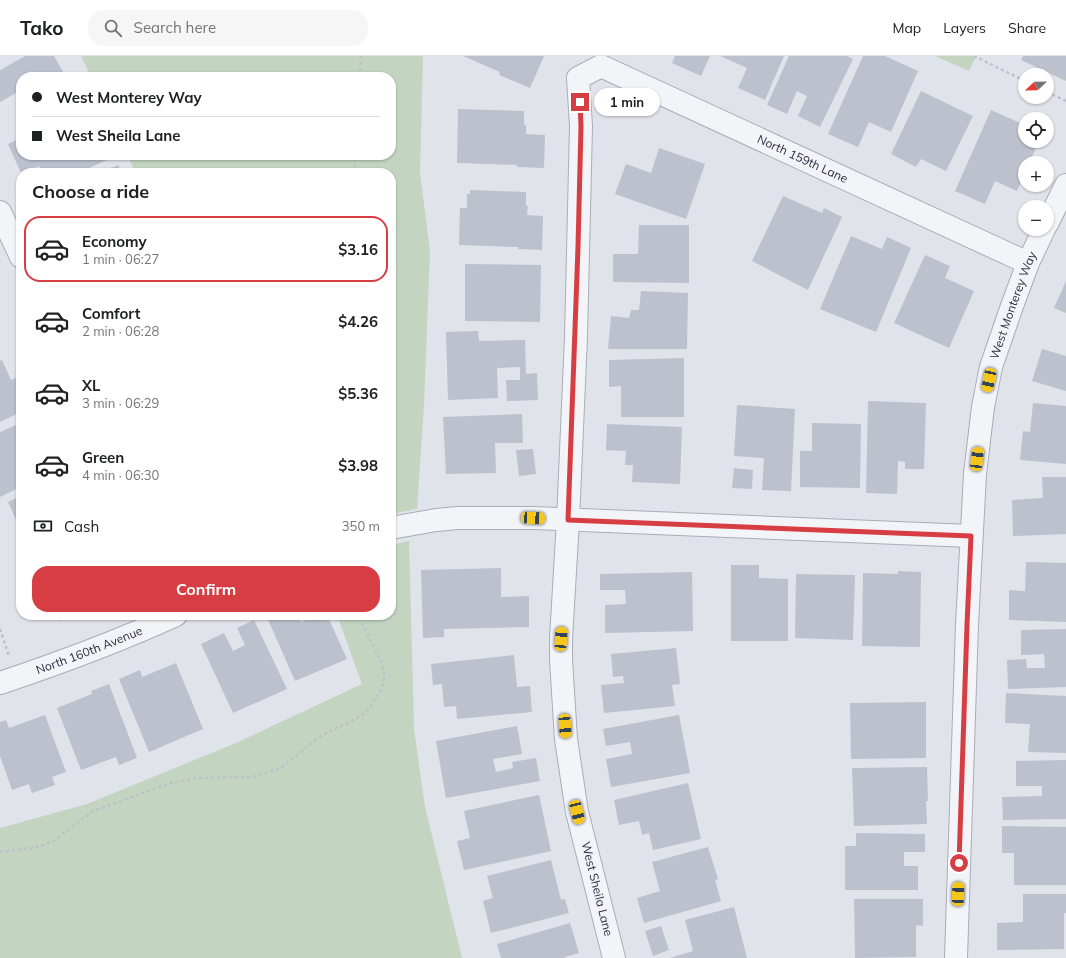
<!DOCTYPE html>
<meta charset="utf-8">
<style>
:root{--surface:#fff;--page:#f6f6f6;--text:#202124;--muted:#757577;--line:#e0e0e0;--accent:#d63e43}
body{margin:0;font-family:Mulish,sans-serif;background:var(--page);color:var(--text);height:100vh;display:flex;flex-direction:column;font-size:15px;white-space:nowrap}
*{box-sizing:border-box;margin:0}
p{font-size:13px;color:var(--muted)}
.icon{flex:none;width:22px;height:22px;fill:none;stroke:currentColor;stroke-width:2;stroke-linecap:round;stroke-linejoin:round}
.map{position:relative;flex:1;overflow:hidden}
.drawer{position:absolute;left:16px;top:112px;width:380px;height:452px;display:flex;flex-direction:column;background:var(--surface);border-radius:16px;box-shadow:0 1px 3px #0004}
.drawer>*{flex:none}
.hud{position:absolute;left:16px;top:16px;width:380px;height:88px;border-radius:16px;box-shadow:0 1px 3px #0004;display:grid;align-content:center;height:88px;padding:0 16px;background:var(--surface)}
.needle{width:26px;rotate:248deg}
.buttons{position:absolute;left:1018px;top:12px;display:grid;gap:8px}
.buttons a{display:grid;place-items:center;width:36px;height:36px;border-radius:50%;background:var(--surface);box-shadow:0 1px 3px #0004;font-size:20px}
.end{position:absolute;width:18px;height:18px;margin:-9px;border:5px solid #d63e43;background:#fff;box-shadow:0 0 0 2px #fff}
.from{border-radius:50%}
.bubble{position:absolute;height:28px;border-radius:14px;background:var(--surface);box-shadow:0 1px 3px #0004;font-size:13px;font-weight:700;line-height:28px;text-align:center}
.car{position:absolute;width:12px;height:24px;margin:-12px -6px;border-radius:5px;box-shadow:0 0 3px 1px #0007;background:linear-gradient(#f5c518 24%,#345 0 40%,#f5c518 0 76%,#345 0 86%,#f5c518 0)}
.hud b{display:flex;align-items:center;gap:14px;height:38px;font-size:15px}
.hud b+b{border-top:1px solid var(--line)}
.hud i{width:10px;height:10px;background:var(--text)}
ul{padding:0;list-style:none}
li{display:flex;align-items:center;gap:12px;height:66px;margin:0 8px 6px;padding:0 8px;border:2px solid transparent;border-radius:16px}
li div{flex:1}
li b{display:block;font-size:15px}
li em{font-style:normal;font-weight:700}
li.on{border-color:var(--accent)}
li>.icon{width:36px;height:36px;stroke-width:1.5}
h2{padding:0 16px;font-size:18px;line-height:48px}
.pay{display:flex;align-items:center;gap:10px;height:44px;padding:0 16px;font-size:15px}
.pay p{margin-inline-start:auto}
.button{display:flex;gap:8px;margin-top:auto;padding:8px 16px}
.button a{flex:1;height:46px;border-radius:16px;background:var(--accent);color:#fff;font-size:16px;font-weight:700;line-height:46px;text-align:center}
header{display:flex;align-items:center;gap:24px;box-sizing:border-box;height:56px;padding:0 20px;background:var(--surface);border-bottom:1px solid var(--line)}
header strong{font-size:19px}
nav{display:flex;gap:22px;margin-inline-start:auto;font-size:14px}
.search{width:280px;height:36px;background:var(--page);display:flex;align-items:center;gap:10px;box-sizing:border-box;padding:0 14px;border-radius:16px;color:var(--muted);font-size:15px}
.map>svg:first-child{display:block}
.green{fill:#c3d4c1}
.building{fill:#bdc1cd}
.lines{fill:none;stroke-linecap:round;stroke-linejoin:round}
.minor-casing{stroke:#a9adb8;stroke-width:24}
.path{stroke:#bec1c9;stroke-width:2.5;stroke-dasharray:3 3;stroke-linecap:butt}
.minor{stroke:#f3f4f8;stroke-width:22}
.route{stroke:#d63e43;stroke-width:5}
.labels{text-anchor:middle;stroke-width:3;stroke-linejoin:round;paint-order:stroke}
.street-label{font-size:12px;fill:#282e42;stroke:#f0f2f7}
</style>
<header>
<strong>Tako</strong>
<div class="search"><svg class="icon" aria-label="search" viewBox="0 0 24 24"><circle cx="10" cy="10" r="6"/><path d="M15 15l6 6"/></svg>Search here</div>
<nav><a>Map</a><a>Layers</a><a>Share</a></nav>
</header>
<div class="map">
<svg width="1066" height="902" viewBox="0 0 1066 902">
<rect width="100%" height="100%" fill="#e0e3ea"/>
<path class="green" d="M81 0H423L420 117 430 195 424 349 417 453 391 458V117H136L127 99H391V21H91Z
M935 0H976L969 15Z
M409 485 414 673 425 751 462 902H0V772L87 748 236 687 362 628 337 559H391V489Z"/>
<path class="building" d="M25 0H54L66 21H21V46L16 37 0 46V14Z
M463 0H544L530 32 499 19 500 16Z
M675 0H710L701 20 672 7Z
M720 0H784L765 44 738 32 747 12Z
M789 0H847L853 3 820 71 798 60 807 40 797 35 787 58 767 49Z
M863 0H885L918 15 891 76 869 66 858 91 828 78Z
M1023 0H1066V25L1021 4Z
M921 35 973 60 946 115 921 103 916 111 891 98Z
M458 53 524 55V69H526V78L545 79 544 112 517 111V109L457 107Z
M991 54 1025 69V85H1039L1029 107H1025V117L1017 135 995 125 985 148 955 135Z
M21 82V99H105L107 104 78 117H42L39 110 21 117 8 88Z
M659 92 705 108 686 163 615 138 626 108 651 117Z
M118 109 122 117H100Z
M470 134 526 136V150H528L527 159 543 160 542 194 518 193V191L459 189 460 152H467V138H470Z
M783 140 822 157 824 152 842 161 808 234 752 205Z
M639 169H689V227L613 226V198H638Z
M851 180 882 193 887 181 911 192 876 276 820 253Z
M925 199 950 210 945 222 974 235 949 292 894 267Z
M465 208 541 209 540 266 465 265Z
M1066 225V257L1054 252Z
M641 235 688 237 687 293H608L611 260 629 262 631 254H639Z
M478 275 479 285 525 284 526 318 537 317 538 344 507 345 506 324H520V311L497 312 498 342 448 344 446 276Z
M1042 293 1066 300V335L1032 325Z
M684 302V361H621V330L609 331V304Z
M2 304 11 324 21 320V356L0 366V305Z
M868 345 926 347 924 413H905V406L898 405 897 438 866 437Z
M1033 347 1066 350V408L1020 404 1023 375 1030 376Z
M737 349 795 353 791 435 762 434 764 402 734 400Z
M522 358 523 387H495L496 417 446 418 443 361Z
M21 367V431L0 441V376Z
M812 367 861 368 860 432 800 431V395H812Z
M607 368 682 371 680 428 632 426 633 409H625L626 395 606 394Z
M533 393 536 418 519 420 516 394Z
M734 412 753 414 752 433 732 432Z
M1042 421H1066V478L1013 480 1012 444 1043 442Z
M21 440V475L8 446Z
M1026 506 1066 507V566L1009 564V534L1025 535Z
M731 509H759V522L788 523V585H731Z
M501 512V541L529 540V571L444 573V581L423 582 421 514Z
M898 515 921 516 920 591 862 590 863 517 898 518Z
M692 516 693 575 605 577V549L626 548 625 534H600V518Z
M796 518 855 519 853 584 795 582Z
M56 559H72L59 565Z
M266 559H298L301 566 317 559H327L347 603 295 625Z
M254 564 287 633 233 657 201 588 224 577 233 595 245 589 237 572Z
M1066 573V631L1008 633 1007 604 1026 603 1027 612H1045L1044 598 1021 599V574Z
M676 592 680 628 672 629 675 650 604 657 601 629 624 627 623 620 613 621 611 598Z
M514 599 517 631 530 630 532 656 457 663 456 650 444 651 442 628 433 629 431 608Z
M176 607 203 673 149 696 119 623 140 614 142 621Z
M109 628 137 702 119 709 116 701 81 714 57 652 92 638 91 635Z
M1006 637 1066 640V697L1028 696 1030 668 1005 667Z
M926 646V702L851 703 850 647Z
M45 659 66 716 52 721 55 729 32 737 29 728 12 734 0 700V666L6 664 9 672Z
M679 659 690 717 611 731 606 703 632 698 630 686 606 690 603 673Z
M517 670 522 698 493 703 496 716 513 712 512 706 536 702 540 725 446 742 436 685Z
M1066 704V763L1003 764 1002 741 1042 740V730H1016V705Z
M927 711 928 745H926L927 768 854 770 852 712Z
M688 727 701 783 653 794 649 777 642 779 639 765 619 769 614 744Z
M539 739 551 795 464 814 457 785 470 782 464 755Z
M1002 770 1066 771V829H1014V797H1002Z
M856 777 925 778V796H904V810H918V834H845V790H856Z
M708 791 718 823 715 824 721 845 644 867 637 842 660 835 652 806Z
M551 804 561 844 565 843 569 857 491 877 483 845 493 842 487 820Z
M1023 838H1066V857H1064V893L997 894V867L1023 866Z
M854 843H923V870L916 869V901L855 902Z
M734 851 747 902H670L693 895 685 864Z
M570 867 579 897 565 901 566 902H501L497 888Z
M661 870 669 894 653 900 645 875Z"/>
<g class="lines">
<defs>
<g id="minor">
<path d="M0 156 21 201"/>
<path d="M1047 168 1066 129"/>
<path d="M391 472 436 464 458 462H533L971 480"/>
<path id="s1" d="M0 627C60 607 119 585 176 559"/>
<path id="s2" d="M614 902 577 756 566 683 561 604V583L568 464 576 281 581 70 578 22 601 10 1028 207"/>
<path id="s3" d="M956 902 967 569 975 418 983 351 991 311 1012 250 1028 207 1044 173"/>
</g>
</defs>
<use href="#minor" class="minor-casing"/>
<path class="path" d="M974 0 1025 25
M360 21 361 0
M1047 36 1066 45
M354 117 356 99
M0 573 9 600
M0 796 31 792 44 789 55 784 93 755 171 727 197 722 252 721 281 712 314 685 328 676 352 665 362 659 371 650 381 634 384 625V616L382 607 370 584 359 559"/>
<use href="#minor" class="minor"/>
</g>
<g class="lines">
<path class="route" d="M580 46 581 70 578 191 568 464 971 480 967 569 959 807"/>
</g>
<g class="labels">
<g class="street-label">
<text dy="4" stroke="none"><textPath href="#s2" startOffset="1134">North 159th Lane</textPath></text>
<text dy="4" stroke="none"><textPath href="#s3" startOffset="658">West Monterey Way</textPath></text>
<text dy="4" stroke="none"><textPath href="#s1" startOffset="95">North 160th Avenue</textPath></text>
<text transform="translate(597 833) rotate(76)" y="4">West Sheila Lane</text>
</g>
</g>
</svg>
<div class="buttons">
<a><svg class="needle" viewBox="-14 -14 28 28"><path d="M0-13l5 13h-10z" fill="#e53935"/><path d="M0 13l5-13h-10z" fill="#757577"/></svg></a>
<a><svg class="icon" aria-label="locate" viewBox="0 0 24 24"><circle cx="12" cy="12" r="6"/><path d="M12 2v4M12 18v4M2 12h4M18 12h4"/></svg></a>
<a>+</a>
<a>−</a>
</div>
<i class="end from" style="left:959px;top:807px"></i>
<i class="end" style="left:580px;top:46px"></i>
<div class="bubble" style="left:594px;top:32px;width:66px">1 min</div>
<i class="car" style="left:989px;top:324px;rotate:192deg"></i>
<i class="car" style="left:977px;top:403px;rotate:7deg"></i>
<i class="car" style="left:533px;top:462px;rotate:93deg"></i>
<i class="car" style="left:561px;top:583px;rotate:4deg"></i>
<i class="car" style="left:565px;top:670px;rotate:176deg"></i>
<i class="car" style="left:577px;top:756px;rotate:166deg"></i>
<i class="car" style="left:958px;top:838px;rotate:2deg"></i>
<div class="hud">
<b><i class="from"></i>West Monterey Way</b>
<b><i></i>West Sheila Lane</b>
</div>
<section class="drawer">
<h2>Choose a ride</h2>
<ul>
<li class="on"><svg class="icon" aria-label="car" viewBox="0 0 24 24"><path d="M5 17H2v-5l4-1 3-4h7l3 4 3 1v5h-3M9 17h6M6 11h13"/><circle cx="7" cy="17" r="2"/><circle cx="17" cy="17" r="2"/></svg><div><b>Economy</b><p>1 min · 06:27</p></div><em>$3.16</em></li>
<li><svg class="icon" aria-label="car" viewBox="0 0 24 24"><path d="M5 17H2v-5l4-1 3-4h7l3 4 3 1v5h-3M9 17h6M6 11h13"/><circle cx="7" cy="17" r="2"/><circle cx="17" cy="17" r="2"/></svg><div><b>Comfort</b><p>2 min · 06:28</p></div><em>$4.26</em></li>
<li><svg class="icon" aria-label="car" viewBox="0 0 24 24"><path d="M5 17H2v-5l4-1 3-4h7l3 4 3 1v5h-3M9 17h6M6 11h13"/><circle cx="7" cy="17" r="2"/><circle cx="17" cy="17" r="2"/></svg><div><b>XL</b><p>3 min · 06:29</p></div><em>$5.36</em></li>
<li><svg class="icon" aria-label="car" viewBox="0 0 24 24"><path d="M5 17H2v-5l4-1 3-4h7l3 4 3 1v5h-3M9 17h6M6 11h13"/><circle cx="7" cy="17" r="2"/><circle cx="17" cy="17" r="2"/></svg><div><b>Green</b><p>4 min · 06:30</p></div><em>$3.98</em></li>
</ul>
<div class="pay"><svg class="icon" aria-label="cash" viewBox="0 0 24 24"><path d="M3 7h18v10H3z"/><circle cx="12" cy="12" r="2"/></svg>Cash<p>350 m</p></div>
<div class="button"><a>Confirm</a></div>
</section>
</div>
